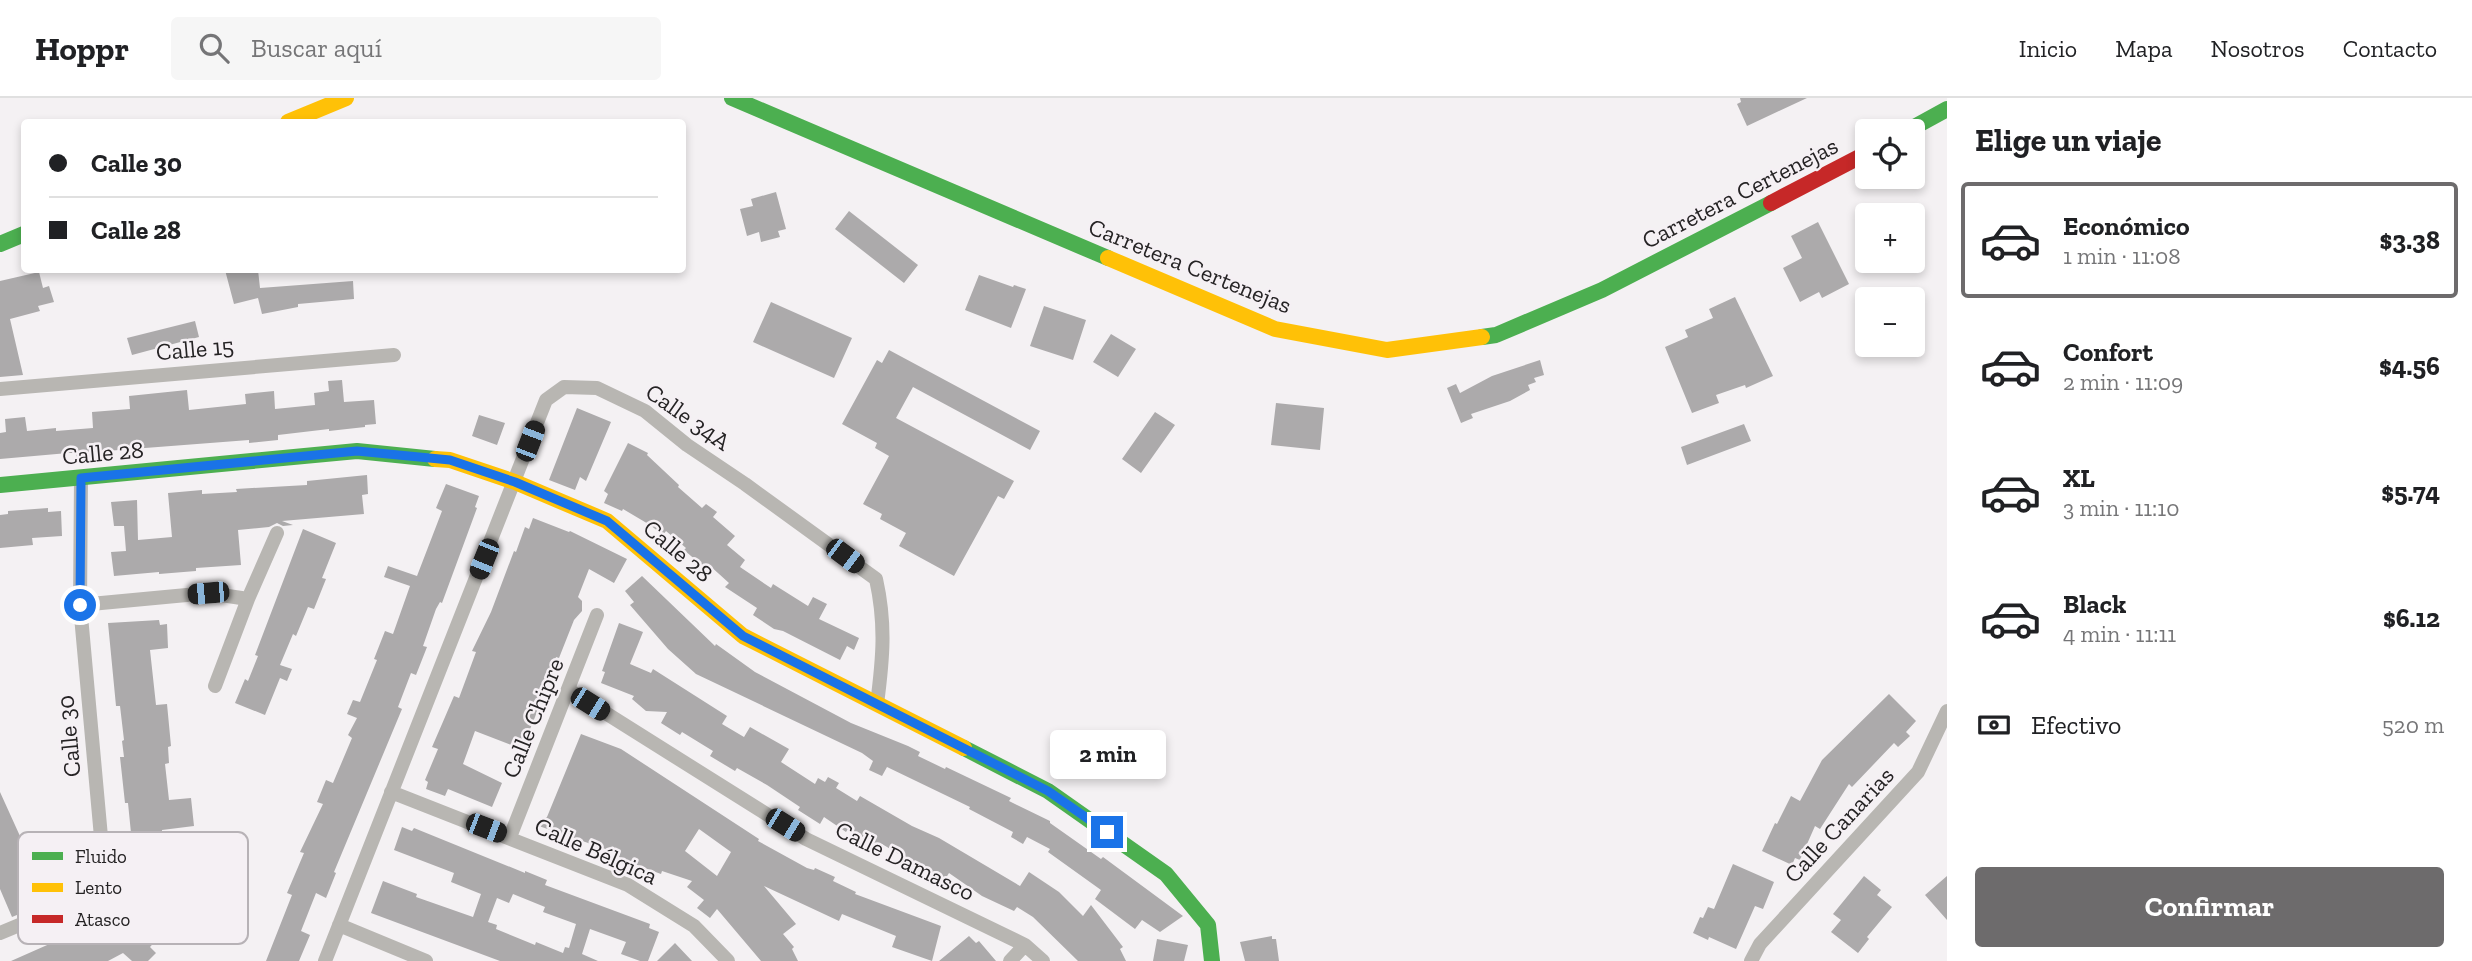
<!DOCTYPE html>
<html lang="es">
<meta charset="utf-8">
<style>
:root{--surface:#fff;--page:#f6f6f6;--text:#202124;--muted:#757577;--line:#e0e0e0;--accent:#6d6b6c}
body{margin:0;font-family:"Zilla Slab",serif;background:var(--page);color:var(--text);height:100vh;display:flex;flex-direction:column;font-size:26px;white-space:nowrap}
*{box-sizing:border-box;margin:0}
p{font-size:23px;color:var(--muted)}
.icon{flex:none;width:38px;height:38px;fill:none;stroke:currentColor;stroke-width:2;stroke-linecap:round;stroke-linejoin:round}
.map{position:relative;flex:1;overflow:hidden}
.sheet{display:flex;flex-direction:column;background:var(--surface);width:525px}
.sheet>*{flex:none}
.top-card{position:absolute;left:21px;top:21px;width:665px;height:154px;border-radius:7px;box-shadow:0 4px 10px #0003;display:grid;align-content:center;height:154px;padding:0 28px;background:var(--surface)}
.buttons{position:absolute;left:1855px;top:21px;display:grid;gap:14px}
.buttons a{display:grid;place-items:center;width:70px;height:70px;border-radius:7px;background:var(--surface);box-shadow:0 4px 10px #0003;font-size:35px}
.end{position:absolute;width:32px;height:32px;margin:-16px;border:9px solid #1a73e8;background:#fff;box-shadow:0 0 0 4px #fff}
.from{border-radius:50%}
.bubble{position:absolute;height:49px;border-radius:7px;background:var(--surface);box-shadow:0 4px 10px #0003;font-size:23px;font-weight:700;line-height:49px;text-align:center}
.car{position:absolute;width:21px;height:42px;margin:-21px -10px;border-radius:9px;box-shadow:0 0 5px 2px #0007;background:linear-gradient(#222 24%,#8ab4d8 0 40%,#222 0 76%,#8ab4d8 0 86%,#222 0)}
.top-card b{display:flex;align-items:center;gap:24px;height:66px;font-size:26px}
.top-card b+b{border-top:2px solid var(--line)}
.top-card i{width:18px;height:18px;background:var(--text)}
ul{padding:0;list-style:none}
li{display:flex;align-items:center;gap:21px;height:116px;margin:0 14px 10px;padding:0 14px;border:4px solid transparent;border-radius:7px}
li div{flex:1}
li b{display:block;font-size:26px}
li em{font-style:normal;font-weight:700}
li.active{border-color:var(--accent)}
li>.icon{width:63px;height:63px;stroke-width:1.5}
h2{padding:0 28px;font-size:32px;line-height:84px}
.pay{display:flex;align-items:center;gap:18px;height:77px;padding:0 28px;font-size:26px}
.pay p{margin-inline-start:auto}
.action{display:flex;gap:14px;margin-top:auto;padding:14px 28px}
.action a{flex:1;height:80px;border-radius:7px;background:var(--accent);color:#fff;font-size:28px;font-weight:700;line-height:80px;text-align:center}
header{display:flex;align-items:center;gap:42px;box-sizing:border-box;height:98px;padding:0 35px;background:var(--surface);border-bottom:2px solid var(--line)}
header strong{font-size:33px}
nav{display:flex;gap:38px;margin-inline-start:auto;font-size:24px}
.search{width:490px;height:63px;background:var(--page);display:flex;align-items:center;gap:18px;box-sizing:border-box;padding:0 24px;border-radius:7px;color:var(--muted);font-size:26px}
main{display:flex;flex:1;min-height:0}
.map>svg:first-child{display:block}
.building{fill:#acaaab;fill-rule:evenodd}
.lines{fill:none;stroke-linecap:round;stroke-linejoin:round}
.street{stroke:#b8b6b2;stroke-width:14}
.fast{stroke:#4caf50;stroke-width:16}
.slow{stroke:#ffc107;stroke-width:16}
.jam{stroke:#c62828;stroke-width:16}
.route{stroke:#1a73e8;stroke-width:9}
.labels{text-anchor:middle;stroke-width:5;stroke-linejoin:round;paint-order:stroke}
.street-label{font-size:24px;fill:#252324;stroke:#f5f0f4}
.key{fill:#f5f0f4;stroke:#b7b2b6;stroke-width:2}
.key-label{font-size:19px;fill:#252324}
</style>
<header>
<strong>Hoppr</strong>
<div class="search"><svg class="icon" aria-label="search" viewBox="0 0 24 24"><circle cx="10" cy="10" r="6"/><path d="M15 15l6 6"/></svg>Buscar aquí</div>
<nav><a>Inicio</a><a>Mapa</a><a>Nosotros</a><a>Contacto</a></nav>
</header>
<main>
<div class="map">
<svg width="1947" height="863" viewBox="0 0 1947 863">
<rect width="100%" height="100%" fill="#f4f1f3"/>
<path class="building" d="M1740 0H1807L1747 28 1737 6 1741 4Z
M776 94 786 131 778 133 780 139 761 144 759 134 747 138 740 111 753 108 751 101Z
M849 113 918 167 904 185 835 131Z
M1818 124 1849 186 1822 200 1819 194 1800 204 1783 170 1802 160 1791 138Z
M225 172H258L260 190 353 183 354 201 298 206V209L262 216 258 200 234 206Z
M39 174 43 190 49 188 54 204 38 208 40 213 10 221 23 277 0 279V183Z
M979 177 1013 189 1014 187 1026 191 1011 230 965 212Z
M1735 199 1773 278 1746 290 1745 287 1716 297 1719 305 1692 315 1665 249 1688 239 1685 232 1713 220 1709 211Z
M771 204 852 240 834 280 753 244Z
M1044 208 1086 222 1073 262 1030 248Z
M195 223 199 239 132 257 127 240Z
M1111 236 1136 251 1118 279 1093 264Z
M889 252 1040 333 1030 352 913 289 896 320 1014 383 1004 401 998 398 954 478 899 448 906 435 880 421 882 416 863 406 889 358 875 350 877 345 842 326 877 262 882 265Z
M1540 262 1544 277 1534 280 1536 284 1528 287 1530 292 1510 303 1471 316 1473 320 1461 325 1447 290 1456 286 1460 295 1492 278Z
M342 282 344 304 374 302 376 326 365 327V329L329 333V331L278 337V342L249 345V342L93 354V359L77 360 76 355H68L0 361V335L6 334 5 321 25 319 27 333 56 330V333L93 330 92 314 130 311 129 298 187 292 189 312 246 306 245 296 274 293 275 311 315 307 314 295 329 293 328 283Z
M1276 305 1324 310 1320 352 1271 347Z
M577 310 611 324 586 383 580 379 575 392 549 382Z
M1155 314 1175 327 1141 375 1122 361Z
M479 317 505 325 497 347 472 338Z
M1744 326 1751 343 1687 367 1681 349Z
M628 345 648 355 647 357 679 387 678 389 702 410 706 406 717 414 713 419 735 438 727 447 745 462 740 469 771 490 773 486 808 508 813 499 827 506 819 521 859 540 854 552 847 548 840 562 783 533 774 531 753 517 757 510 725 489 729 485 708 466 705 470 684 452 686 450 666 433 663 437 650 427 623 411 622 413 604 405 608 396 604 393Z
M367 377 368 396 362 397 364 416 282 423 293 427 283 428 277 425 269 429 238 432 241 467 196 470V473L159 476V474L114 478 111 454 126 453 124 428H114L111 404 137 402 138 442 172 439 168 395 202 392V396L237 394 236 391 307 387V383Z
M446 386 479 398 475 409 477 410 442 505 440 504 436 511 423 548 427 549 416 577 411 575 398 609 402 611 334 774 336 775 326 800 316 795 301 833 310 837 299 863H266L292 797 287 795 304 755 300 754 323 706 317 704 326 682 333 685 352 640 348 637 357 620 347 616 353 602 360 604 377 562 374 561 385 533 393 536 410 488 384 479 388 468 417 478 442 413 436 410Z
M48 410V414L61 413 62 438 32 440 33 447 0 450V417L8 416V413Z
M533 420 569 434 570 433 627 461 614 485 589 471 578 499 582 503V513L574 522 559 560 556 559 535 619 526 641 523 640 519 650 475 633 463 666 502 685 492 709 448 691 445 698 426 691 428 684 425 682 438 651 432 649 442 626 454 598 459 600 476 554 472 553 491 514 514 453 516 454 525 429 529 431Z
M303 431 336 445 322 480 326 481 314 511 308 509 296 538 293 536 280 567 292 571 287 583 280 580 265 617 235 605 245 581 248 583 258 558 255 557Z
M642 478 715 548 716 546 755 574 851 625 908 648 920 654 918 658 945 671 946 669 1011 700 1009 703 1050 723V725L1101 761 1103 759 1183 818 1160 834 1142 822 1135 831 1095 801 1101 792 1048 754 1050 751 1027 739 1023 746 1011 739 1013 734 969 711 970 709 887 669 882 678 869 672 873 663 862 655 696 576 668 551 630 507 634 504 625 493Z
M159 522 160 527 167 526 168 550 150 552 156 607 167 606 171 648 168 649 169 665 165 666 169 702 191 700 194 728 162 732 159 787 169 791 163 804 170 807 156 835 160 838 150 849 156 855 148 863H132L123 855 108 863H11L63 840 64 843 98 825 93 820 116 795 128 771 135 775 136 735H131L128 705H125L120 659H124L122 643 124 642 120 608H116L108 525Z
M619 525 643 534 630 566 651 575 653 571 727 618 722 626 744 639 750 629 789 651 781 664 815 686 818 680 825 684 828 679 839 685 836 690 857 703 860 698 912 728 939 740 1020 788 1029 774 1059 794 1083 818 1091 807 1123 849 1120 851 1126 863H1078L1033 819 1017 809 1014 813 982 798 949 775 944 783 882 746 881 749 848 731 846 734 824 719 820 726 798 712 800 709 767 687 737 670 735 673 710 658 713 653 682 634 680 637 661 625 667 614 646 613 632 601 634 598 601 585 605 574 602 573Z
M1889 596 1916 623 1906 634 1910 638 1898 649 1894 645 1852 689 1849 686 1820 731 1815 728 1800 762 1795 760 1792 767 1762 753 1775 725 1777 726 1791 698 1800 703 1822 662Z
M581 636 621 651 759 741 758 743 807 770 814 772 815 770 835 779 833 783 856 794 855 796 941 828 932 863 892 849 896 838 842 816 839 823 764 788 796 826 783 836 794 849 792 851 798 863H761L717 811 710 820 697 810 704 802 687 789 692 783 662 773 661 776 642 769 619 759 620 756 536 727 547 719ZM699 731 731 754 717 778 685 753Z
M0 694 34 769 45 764 59 795 32 807 34 810 12 819 0 791Z
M402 729 412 733 414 730 525 775V773L547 782 545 787 650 826 649 830 659 834 648 863H640L621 856 626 844 590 831 582 856 598 863H500L371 815 383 783 417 796 416 799 473 819 481 796 451 784 454 775 394 752ZM513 796 545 809 543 814 576 826 569 850 565 849 563 855 536 844 535 847 496 831 497 827 488 824 497 800 509 805Z
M1733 766 1774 784 1763 811 1755 808 1736 851 1709 839 1708 842 1693 835 1700 819 1703 820 1708 809 1714 811Z
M1864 778 1881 792 1877 797 1892 809 1867 839 1869 841 1858 855 1831 834 1841 822 1833 816Z
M1947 778V822L1925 797Z
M969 838 976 845 979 843 996 863H939Z
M1272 838V841H1276L1279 863H1245L1240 844Z
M1157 841 1188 847 1184 863H1153Z
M675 845 692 863H657Z"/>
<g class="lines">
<path class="street" d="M0 291 394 257
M80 507 208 495 248 501
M215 588 248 501 277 435
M569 592 806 741 1025 847 1043 863
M391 694 628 787 694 828 728 863
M510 739 597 517
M339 827 426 863
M0 835 70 806 103 761 80 507 81 380
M325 863 546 302 564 289 597 290 645 313 687 347 745 386 876 481C886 526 883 560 877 606
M1010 863 1025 847
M1751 863 1760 846 1918 674 1947 613"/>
<path class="fast" d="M732 0 1108 160
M1907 33 1947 11
M0 146 24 136
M1482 239 1496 237 1602 192 1771 105
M0 387 357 353 435 361
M964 650 1048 693 1166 776 1208 827 1212 863"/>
<path class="slow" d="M288 24 346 0
M1108 160 1275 231 1387 252 1482 239
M435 361 450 362 515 384 607 423 743 538 964 650"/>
<path class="jam" d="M1771 105 1867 55"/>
</g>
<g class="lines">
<path class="route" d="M80 507 81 380 357 353 450 362 515 384 607 423 743 538 1048 693 1107 734"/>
</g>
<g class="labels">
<g class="street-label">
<text transform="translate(1740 95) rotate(-27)" y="8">Carretera Certenejas</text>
<text transform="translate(1190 168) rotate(22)" y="8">Carretera Certenejas</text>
<text transform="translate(195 251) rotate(-5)" y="8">Calle 15</text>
<text transform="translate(688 319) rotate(35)" y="8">Calle 34A</text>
<text transform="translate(103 355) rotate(-5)" y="8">Calle 28</text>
<text transform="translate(678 453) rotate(40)" y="8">Calle 28</text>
<text transform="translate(533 620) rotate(-68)" y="8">Calle Chipre</text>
<text transform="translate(69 638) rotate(-95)" y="8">Calle 30</text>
<text transform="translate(1839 727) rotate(-47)" y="8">Calle Canarias</text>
<text transform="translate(596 753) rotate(24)" y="8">Calle Bélgica</text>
<text transform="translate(905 763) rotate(26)" y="8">Calle Damasco</text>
</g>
</g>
<rect x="18" y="734" width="230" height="112" rx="10" class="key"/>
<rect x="32" y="754" width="31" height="8" fill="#4caf50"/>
<rect x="32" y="785" width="31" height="9" fill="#ffc107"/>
<rect x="32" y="817" width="31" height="8" fill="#c62828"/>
<g class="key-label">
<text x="75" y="765">Fluido</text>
<text x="75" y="796">Lento</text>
<text x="75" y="828">Atasco</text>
</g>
</svg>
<div class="buttons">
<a><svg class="icon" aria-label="locate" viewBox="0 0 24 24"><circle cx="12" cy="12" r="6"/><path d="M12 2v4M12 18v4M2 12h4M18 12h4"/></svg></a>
<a>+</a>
<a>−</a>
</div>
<i class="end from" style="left:80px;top:507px"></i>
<i class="end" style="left:1107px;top:734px"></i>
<div class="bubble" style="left:1050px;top:632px;width:116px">2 min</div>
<i class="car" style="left:530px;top:343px;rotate:21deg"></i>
<i class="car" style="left:845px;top:458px;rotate:127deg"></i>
<i class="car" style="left:484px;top:461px;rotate:202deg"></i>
<i class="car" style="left:208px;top:495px;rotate:265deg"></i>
<i class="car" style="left:590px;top:606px;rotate:122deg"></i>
<i class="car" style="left:785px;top:727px;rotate:122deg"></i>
<i class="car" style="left:486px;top:730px;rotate:111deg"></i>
<div class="top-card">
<b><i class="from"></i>Calle 30</b>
<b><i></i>Calle 28</b>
</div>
</div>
<section class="sheet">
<h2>Elige un viaje</h2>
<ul>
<li class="active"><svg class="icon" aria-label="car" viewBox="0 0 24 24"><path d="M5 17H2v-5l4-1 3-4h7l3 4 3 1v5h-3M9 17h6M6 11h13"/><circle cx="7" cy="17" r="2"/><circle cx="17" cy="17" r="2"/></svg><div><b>Económico</b><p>1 min · 11:08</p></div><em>$3.38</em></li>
<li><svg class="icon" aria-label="car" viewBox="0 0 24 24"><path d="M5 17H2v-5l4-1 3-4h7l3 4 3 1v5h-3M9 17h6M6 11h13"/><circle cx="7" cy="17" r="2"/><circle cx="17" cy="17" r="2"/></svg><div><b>Confort</b><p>2 min · 11:09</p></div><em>$4.56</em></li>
<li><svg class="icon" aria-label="car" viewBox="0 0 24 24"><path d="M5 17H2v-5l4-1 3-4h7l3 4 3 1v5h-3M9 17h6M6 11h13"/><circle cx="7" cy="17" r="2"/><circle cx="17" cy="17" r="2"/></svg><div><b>XL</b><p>3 min · 11:10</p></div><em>$5.74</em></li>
<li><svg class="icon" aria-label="car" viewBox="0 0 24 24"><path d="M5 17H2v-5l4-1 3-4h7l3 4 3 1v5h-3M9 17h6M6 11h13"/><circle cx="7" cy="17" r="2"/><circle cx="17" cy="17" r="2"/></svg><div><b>Black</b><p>4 min · 11:11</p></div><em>$6.12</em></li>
</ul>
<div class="pay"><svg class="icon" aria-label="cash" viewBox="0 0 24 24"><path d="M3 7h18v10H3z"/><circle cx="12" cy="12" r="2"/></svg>Efectivo<p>520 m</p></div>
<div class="action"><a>Confirmar</a></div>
</section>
</main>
